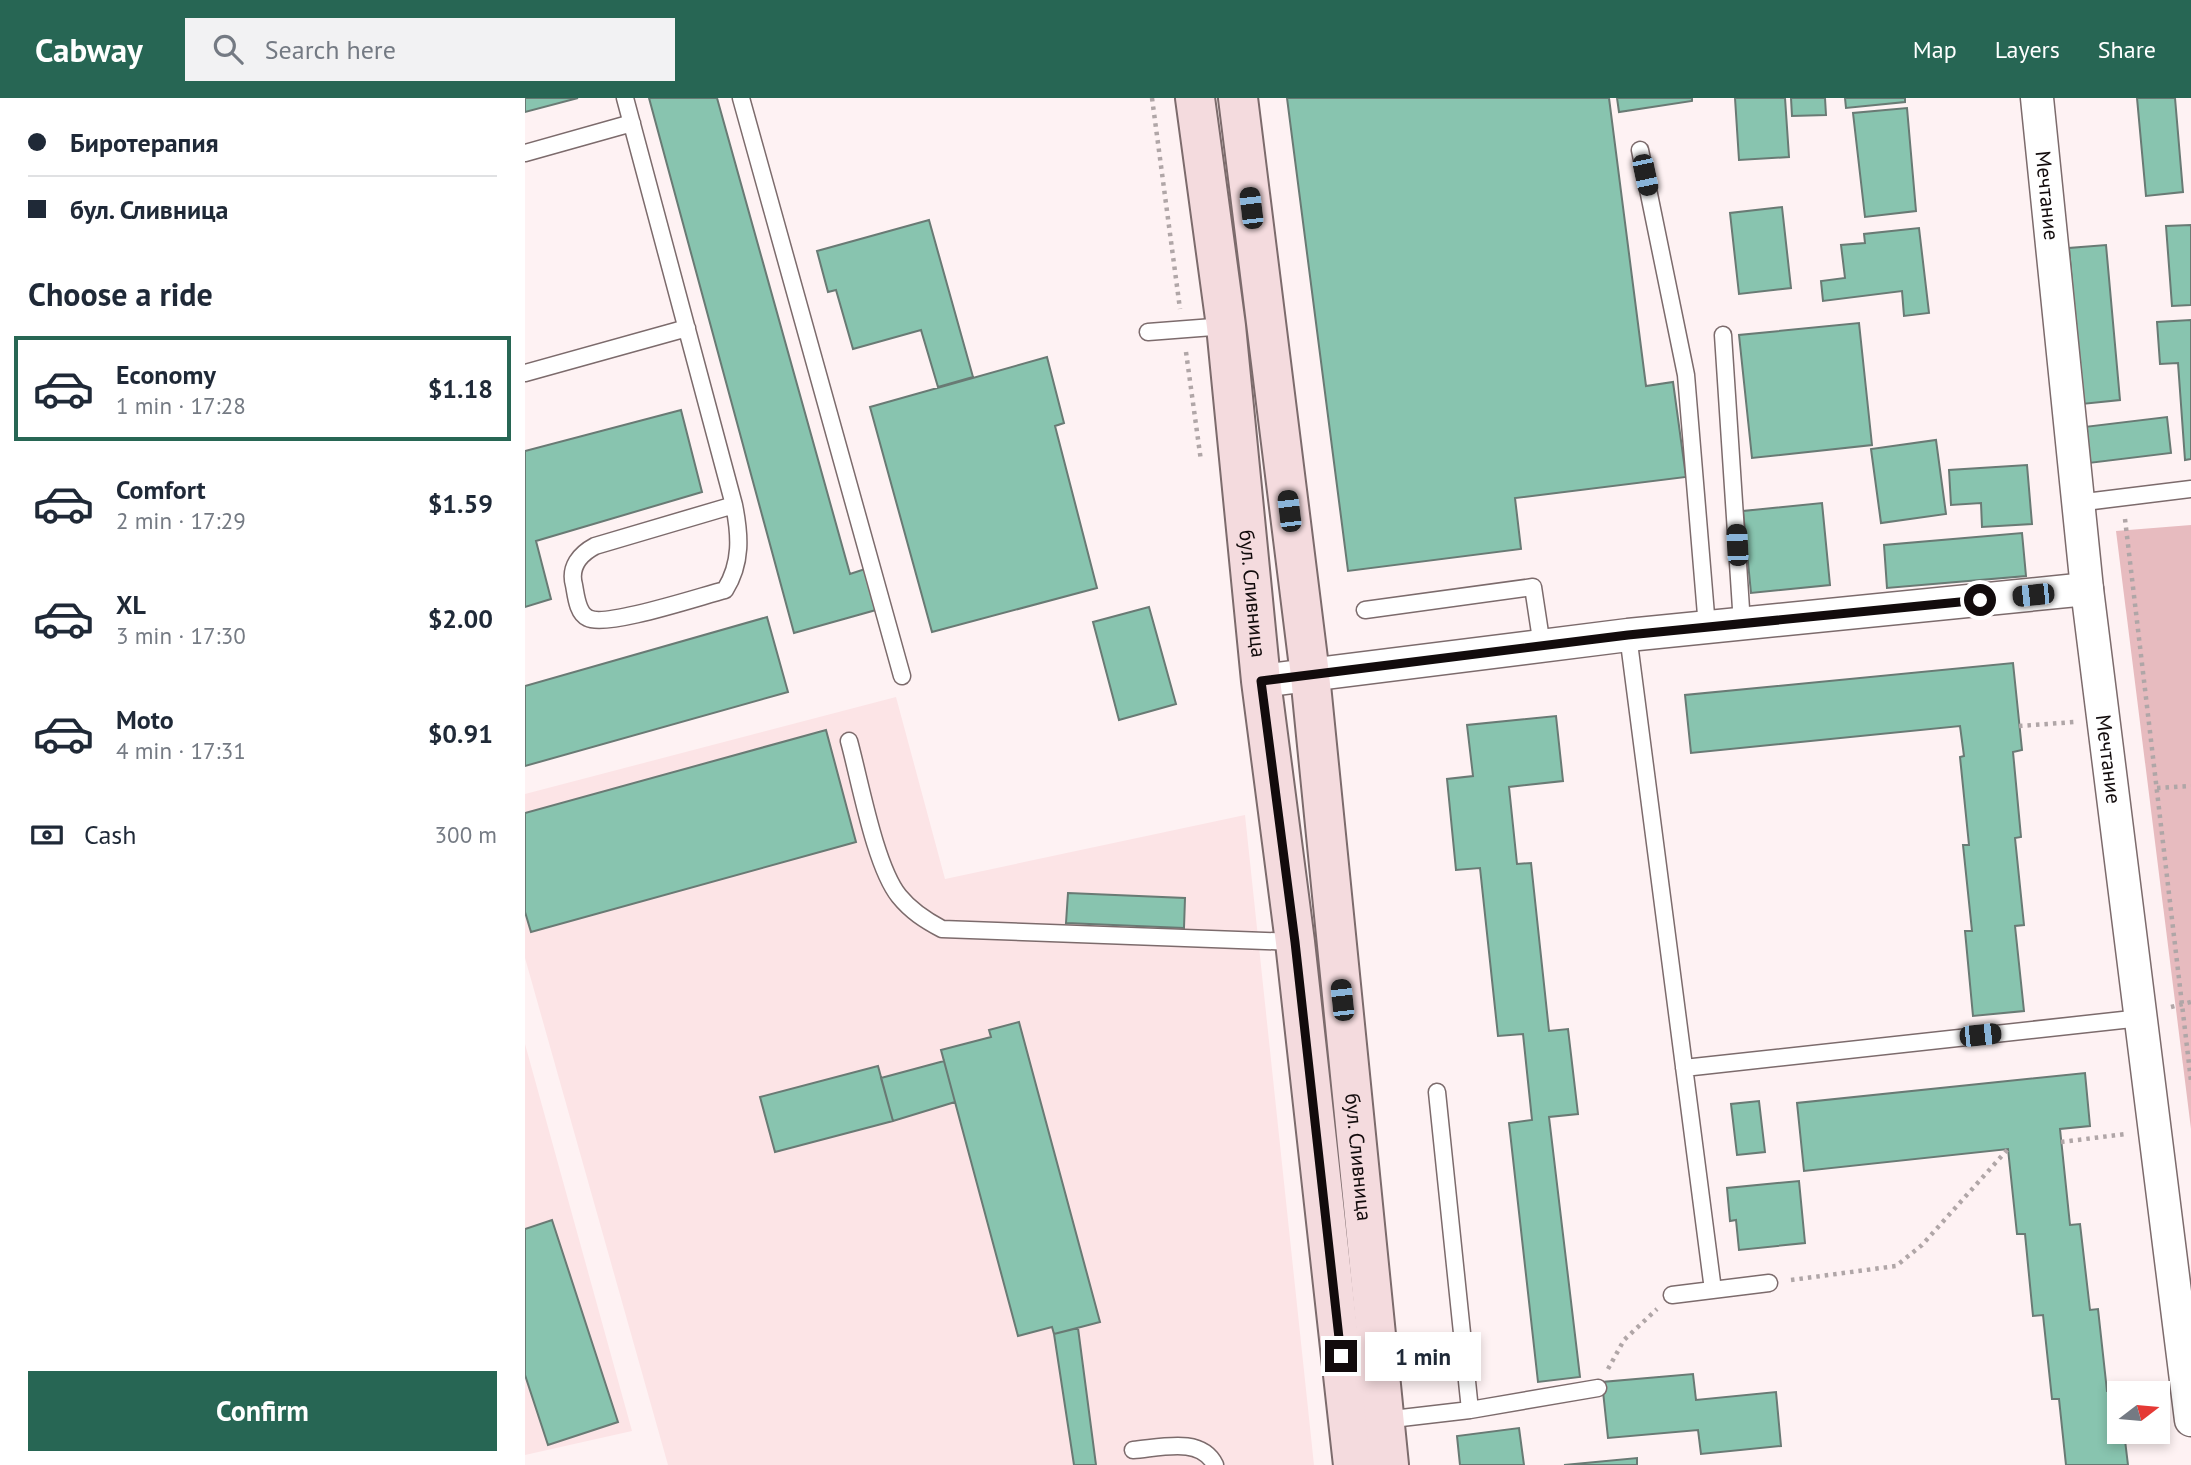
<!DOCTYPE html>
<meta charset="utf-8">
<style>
:root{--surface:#fff;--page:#f2f2f3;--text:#1f2937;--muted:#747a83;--line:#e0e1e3;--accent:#276654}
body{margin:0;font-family:"PT Sans",sans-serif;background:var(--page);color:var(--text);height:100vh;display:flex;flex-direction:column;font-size:26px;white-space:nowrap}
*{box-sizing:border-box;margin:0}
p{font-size:23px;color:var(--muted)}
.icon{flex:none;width:38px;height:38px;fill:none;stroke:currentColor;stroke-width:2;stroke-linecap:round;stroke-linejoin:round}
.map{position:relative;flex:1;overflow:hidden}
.details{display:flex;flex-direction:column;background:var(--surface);width:525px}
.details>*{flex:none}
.banner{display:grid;align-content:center;height:154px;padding:0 28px;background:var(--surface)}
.needle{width:46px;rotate:74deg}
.tools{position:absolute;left:1582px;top:1283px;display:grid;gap:14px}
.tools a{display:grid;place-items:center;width:63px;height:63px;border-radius:0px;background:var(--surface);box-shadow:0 4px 10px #0003;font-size:35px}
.end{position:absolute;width:32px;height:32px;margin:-16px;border:9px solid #120b0c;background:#fff;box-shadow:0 0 0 4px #fff}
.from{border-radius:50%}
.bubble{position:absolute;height:49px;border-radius:0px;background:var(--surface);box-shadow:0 4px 10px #0003;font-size:23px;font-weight:800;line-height:49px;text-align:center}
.car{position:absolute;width:21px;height:42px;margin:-21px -10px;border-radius:9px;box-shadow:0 0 5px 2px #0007;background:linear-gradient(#222 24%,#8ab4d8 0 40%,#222 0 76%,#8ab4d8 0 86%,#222 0)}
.banner b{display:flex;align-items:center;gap:24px;height:66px;font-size:26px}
.banner b+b{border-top:2px solid var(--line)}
.banner i{width:18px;height:18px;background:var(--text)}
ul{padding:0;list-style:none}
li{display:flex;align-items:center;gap:21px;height:105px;margin:0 14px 10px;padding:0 14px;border:4px solid transparent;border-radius:0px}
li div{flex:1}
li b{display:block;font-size:26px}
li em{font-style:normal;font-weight:800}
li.on{border-color:var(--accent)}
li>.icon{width:63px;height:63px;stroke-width:1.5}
h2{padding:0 28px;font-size:32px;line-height:84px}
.pay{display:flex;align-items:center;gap:18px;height:77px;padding:0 28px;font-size:26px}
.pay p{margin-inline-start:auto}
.button{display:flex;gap:14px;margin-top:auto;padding:14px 28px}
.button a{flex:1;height:80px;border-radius:0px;background:var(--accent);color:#fff;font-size:28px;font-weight:800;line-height:80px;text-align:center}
header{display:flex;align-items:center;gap:42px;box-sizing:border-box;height:98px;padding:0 35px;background:var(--accent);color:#fff}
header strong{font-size:33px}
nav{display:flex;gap:38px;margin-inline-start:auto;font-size:24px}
.search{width:490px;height:63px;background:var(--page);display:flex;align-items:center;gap:18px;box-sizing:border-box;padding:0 24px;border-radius:0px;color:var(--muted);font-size:26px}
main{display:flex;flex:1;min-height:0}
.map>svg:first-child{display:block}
.built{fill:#fce4e6}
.green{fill:#e7bbbf}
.building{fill:#88c4af;stroke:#697a74;stroke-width:2}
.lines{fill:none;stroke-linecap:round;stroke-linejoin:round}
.lane-casing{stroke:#7c6b6c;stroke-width:19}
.street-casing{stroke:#7c6b6c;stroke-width:35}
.secondary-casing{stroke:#7c6b6c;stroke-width:42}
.path{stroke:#b0a6a7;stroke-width:4.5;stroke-dasharray:3.5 5;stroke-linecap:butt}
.lane{stroke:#fff;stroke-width:16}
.street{stroke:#fff;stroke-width:32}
.secondary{stroke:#f4dbde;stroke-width:38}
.route{stroke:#120b0c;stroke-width:9}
.labels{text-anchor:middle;stroke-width:5;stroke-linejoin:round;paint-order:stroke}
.street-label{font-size:21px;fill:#120b0c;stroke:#fef2f3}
</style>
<header>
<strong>Cabway</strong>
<div class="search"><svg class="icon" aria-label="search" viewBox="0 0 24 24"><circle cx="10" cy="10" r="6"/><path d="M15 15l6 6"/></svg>Search here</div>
<nav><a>Map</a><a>Layers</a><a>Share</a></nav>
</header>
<main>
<section class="details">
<div class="banner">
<b><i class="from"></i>Биротерапия</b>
<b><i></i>бул. Сливница</b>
</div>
<h2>Choose a ride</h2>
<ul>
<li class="on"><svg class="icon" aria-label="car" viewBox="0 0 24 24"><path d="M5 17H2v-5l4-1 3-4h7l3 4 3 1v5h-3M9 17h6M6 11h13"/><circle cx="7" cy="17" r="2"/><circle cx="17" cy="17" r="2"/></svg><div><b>Economy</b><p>1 min · 17:28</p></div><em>$1.18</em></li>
<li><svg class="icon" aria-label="car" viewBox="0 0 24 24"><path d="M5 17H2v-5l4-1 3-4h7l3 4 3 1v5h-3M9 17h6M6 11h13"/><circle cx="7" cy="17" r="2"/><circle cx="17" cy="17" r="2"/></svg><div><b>Comfort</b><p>2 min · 17:29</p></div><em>$1.59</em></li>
<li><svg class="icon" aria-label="car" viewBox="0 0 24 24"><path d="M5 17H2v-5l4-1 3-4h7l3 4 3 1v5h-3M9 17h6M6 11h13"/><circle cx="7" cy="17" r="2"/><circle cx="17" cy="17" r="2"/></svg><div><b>XL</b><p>3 min · 17:30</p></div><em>$2.00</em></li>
<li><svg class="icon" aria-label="car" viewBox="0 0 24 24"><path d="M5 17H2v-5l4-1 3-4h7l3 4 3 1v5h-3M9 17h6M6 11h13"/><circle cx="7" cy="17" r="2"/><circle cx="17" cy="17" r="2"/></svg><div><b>Moto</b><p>4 min · 17:31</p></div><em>$0.91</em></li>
</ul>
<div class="pay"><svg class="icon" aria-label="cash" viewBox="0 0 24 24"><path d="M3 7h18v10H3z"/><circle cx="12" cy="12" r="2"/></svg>Cash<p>300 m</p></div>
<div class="button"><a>Confirm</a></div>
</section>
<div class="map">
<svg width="1666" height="1367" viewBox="0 0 1666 1367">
<rect width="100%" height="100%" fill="#fef2f3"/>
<path class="built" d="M371 599 420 781 720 717 789 1367H143L0 860V696Z
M0 946 107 1333 0 1357Z"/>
<path class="green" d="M1666 427V1031L1591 433Z"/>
<path class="building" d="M0 0H53L0 14Z
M124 0H192L325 476 340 471 351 512 269 535Z
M762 0H1084L1121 288 1148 284 1161 379 990 400 996 451 823 473Z
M1092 0H1167V3L1094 14Z
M1210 0H1260L1264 59 1214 62Z
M1266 0H1300L1301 17 1267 18Z
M1320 0H1380V4L1321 10Z
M1612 0H1650L1658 94 1621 98Z
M1382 10 1391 113 1340 119 1328 15Z
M1257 109 1266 190 1214 196 1205 115Z
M404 122 448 279 413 289 396 232 328 251 311 192 303 194 292 153Z
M1666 127V207L1647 208 1641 128Z
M1394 130 1404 215 1379 218 1377 193 1298 203 1296 183 1320 180 1316 147 1340 145 1339 136Z
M1581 147 1595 302 1557 306 1544 150Z
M1666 222V361L1660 362 1653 265 1635 266 1632 224Z
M1334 225 1347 347 1227 360 1214 237Z
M522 259 539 325 530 328 572 490 407 534 345 309Z
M156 312 177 394 11 443 26 501 0 509V353Z
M1642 319 1646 355 1564 365 1559 329Z
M1411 342 1421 416 1356 425 1346 351Z
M1502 367 1507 426 1457 429 1456 405 1426 407 1424 372Z
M1297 405 1305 487 1226 495 1218 413Z
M1497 435 1501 478 1362 490 1359 447Z
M624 509 651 606 594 622 568 524Z
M242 519 263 594 0 668V588Z
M1488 565 1497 652 1488 654 1496 739 1490 740 1499 827 1490 828 1499 913 1448 918 1440 833H1447L1438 747H1444L1435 659 1439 658 1435 628 1166 655 1160 597Z
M1031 618 1038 683 984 689 992 766 1006 765 1024 933 1043 931 1053 1016 1024 1019 1055 1279 1013 1284 984 1025 1007 1022 998 936 973 938 955 770 931 772 922 681 948 678 942 627Z
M301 632 331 744 6 834 0 814V715Z
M543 795 660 800 659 830 541 825Z
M494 924 575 1224 529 1236 527 1229 493 1238 416 952 466 939 464 932Z
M419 963 430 1004 368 1023 356 980Z
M353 968 368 1023 250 1054 235 999Z
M1560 975 1565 1028 1535 1031 1545 1127 1555 1126 1565 1212 1573 1211 1582 1293 1595 1292 1594 1334H1599L1603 1367H1541L1534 1301H1527L1518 1217 1508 1218 1500 1136H1492L1483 1051 1279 1073 1272 1005Z
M1234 1003 1240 1054 1212 1057 1206 1006Z
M1274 1083 1280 1145 1214 1152 1211 1122 1205 1123 1202 1090Z
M27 1122 93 1324 23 1347 0 1277V1131Z
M553 1230 571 1367H549L529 1236Z
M1168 1276 1171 1302 1251 1294 1256 1348 1176 1356 1173 1332 1083 1340 1077 1284Z
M994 1330 999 1367H935L932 1338Z
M1112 1360V1367H1039Z"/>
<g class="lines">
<defs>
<path id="lane" d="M100 0 209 407C215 437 217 465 200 492 176 498 81 530 63 520 52 515 51 497 49 487 44 469 55 456 70 448L209 407
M216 0 377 578
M1115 52 1161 277 1182 529
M0 55 107 25
M623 234 701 228
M1198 237 1217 526
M0 275 162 230
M1552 405 1666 391
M840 512 1008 489 1017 548
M1103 537 1188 1192
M324 643C335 683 350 768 374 798 386 813 400 822 417 831L770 844
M1159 970 1616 920
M912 994 945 1312
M1147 1197 1244 1185
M859 1322 945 1312 1073 1290
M608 1352C635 1350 676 1338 690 1367"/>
<g id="street">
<path id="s1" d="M1512 0 1562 491 1666 1322"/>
<path d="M736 583 1103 537 1562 491"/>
</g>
<g id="secondary">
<path id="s2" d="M670 0 701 228 736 583 770 844 828 1367"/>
<path id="s3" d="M713 0 785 577 864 1367"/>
</g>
</defs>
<use href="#lane" class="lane-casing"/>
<use href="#street" class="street-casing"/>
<use href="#secondary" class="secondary-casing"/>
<path class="path" d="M627 0 655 211
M661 254 676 363
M1600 421 1666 983
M1494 628 1549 624
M1632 690 1666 688
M1646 909 1666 904
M1536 1044 1601 1036
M1266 1182 1371 1168 1397 1147 1483 1051
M1083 1271 1099 1242 1132 1211"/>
<use href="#lane" class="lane"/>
<use href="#street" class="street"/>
<use href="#secondary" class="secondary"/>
</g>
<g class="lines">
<path class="route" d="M816 1258 770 844 736 583 1103 537 1455 502"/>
</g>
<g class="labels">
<g class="street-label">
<text dy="7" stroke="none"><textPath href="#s1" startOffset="98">Мечтание</textPath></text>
<text dy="7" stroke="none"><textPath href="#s2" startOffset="499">бул. Сливница</textPath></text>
<text dy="7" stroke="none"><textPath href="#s1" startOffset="665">Мечтание</textPath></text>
<text dy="7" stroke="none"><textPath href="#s3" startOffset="1066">бул. Сливница</textPath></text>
</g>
</g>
</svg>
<div class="tools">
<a><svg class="needle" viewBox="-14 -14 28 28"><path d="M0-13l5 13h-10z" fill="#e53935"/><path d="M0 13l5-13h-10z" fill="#747a83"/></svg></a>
</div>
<i class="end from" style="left:1455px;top:502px"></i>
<i class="end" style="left:816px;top:1258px"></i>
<div class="bubble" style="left:840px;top:1234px;width:116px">1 min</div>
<i class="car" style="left:1120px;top:77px;rotate:168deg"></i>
<i class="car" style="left:726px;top:110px;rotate:353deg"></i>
<i class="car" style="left:764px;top:413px;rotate:353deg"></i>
<i class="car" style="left:1212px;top:447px;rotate:357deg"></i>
<i class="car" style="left:1508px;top:497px;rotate:264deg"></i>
<i class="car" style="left:817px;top:902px;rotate:354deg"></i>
<i class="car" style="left:1455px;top:937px;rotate:84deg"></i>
</div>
</main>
